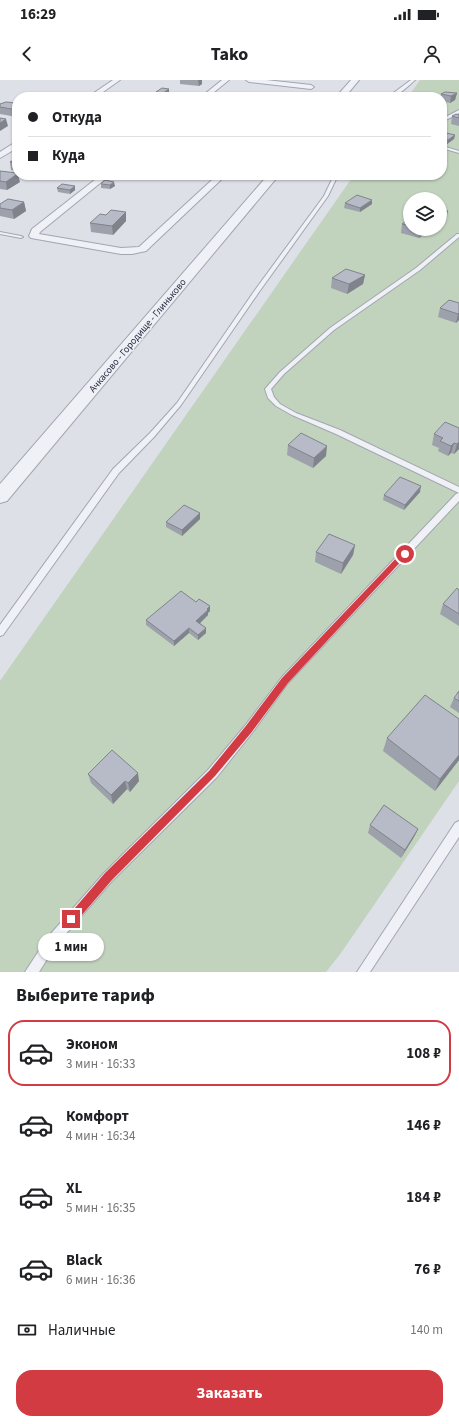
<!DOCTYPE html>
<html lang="ru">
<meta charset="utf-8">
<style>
:root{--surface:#fff;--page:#f6f6f6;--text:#202124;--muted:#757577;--line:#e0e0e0;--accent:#d33b43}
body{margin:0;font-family:"Source Sans 3",sans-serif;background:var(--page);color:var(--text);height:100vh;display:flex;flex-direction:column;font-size:15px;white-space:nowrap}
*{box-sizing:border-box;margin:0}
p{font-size:13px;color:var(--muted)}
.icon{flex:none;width:22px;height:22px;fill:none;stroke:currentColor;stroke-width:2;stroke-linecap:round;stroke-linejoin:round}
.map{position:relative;height:892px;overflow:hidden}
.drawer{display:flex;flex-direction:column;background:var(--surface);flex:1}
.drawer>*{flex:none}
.banner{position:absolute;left:12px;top:12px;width:435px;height:88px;border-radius:16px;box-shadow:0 1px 3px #0004;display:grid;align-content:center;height:88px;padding:0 16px;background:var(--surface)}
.fabs{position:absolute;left:403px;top:112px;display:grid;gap:8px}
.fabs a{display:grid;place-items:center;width:44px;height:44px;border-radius:50%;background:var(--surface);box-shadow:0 1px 3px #0004;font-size:20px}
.end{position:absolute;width:18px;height:18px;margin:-9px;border:5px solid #d33b43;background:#fff;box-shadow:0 0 0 2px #fff}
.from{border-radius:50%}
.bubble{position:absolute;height:28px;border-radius:14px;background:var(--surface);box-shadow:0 1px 3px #0004;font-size:13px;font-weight:700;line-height:28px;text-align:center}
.banner b{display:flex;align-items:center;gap:14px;height:38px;font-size:15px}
.banner b+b{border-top:1px solid var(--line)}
.banner i{width:10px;height:10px;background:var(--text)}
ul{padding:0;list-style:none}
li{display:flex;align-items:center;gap:12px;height:66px;margin:0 8px 6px;padding:0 8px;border:2px solid transparent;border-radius:16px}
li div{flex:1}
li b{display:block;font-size:15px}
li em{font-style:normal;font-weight:700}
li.active{border-color:var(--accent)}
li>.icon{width:36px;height:36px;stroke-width:1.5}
h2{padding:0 16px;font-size:18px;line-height:48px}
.pay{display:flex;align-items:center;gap:10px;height:44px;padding:0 16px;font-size:15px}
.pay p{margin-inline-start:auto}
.cta{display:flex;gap:8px;margin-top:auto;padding:8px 16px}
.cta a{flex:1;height:46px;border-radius:16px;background:var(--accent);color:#fff;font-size:16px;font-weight:700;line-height:46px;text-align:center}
.status{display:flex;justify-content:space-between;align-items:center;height:28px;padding:0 20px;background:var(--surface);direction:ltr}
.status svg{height:11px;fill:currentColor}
header{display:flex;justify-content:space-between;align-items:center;height:52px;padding:0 16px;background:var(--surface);font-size:18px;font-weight:700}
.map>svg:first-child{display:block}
.green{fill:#c1d2bd;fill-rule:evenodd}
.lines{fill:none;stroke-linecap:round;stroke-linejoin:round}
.service-casing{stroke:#a2a6b1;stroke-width:2}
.minor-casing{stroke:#a2a6b1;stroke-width:2}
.tertiary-casing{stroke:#a2a6b1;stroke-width:2}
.service{fill:#f0f1f6;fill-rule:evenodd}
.minor{fill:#f0f1f6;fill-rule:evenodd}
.tertiary{fill:#f0f1f6;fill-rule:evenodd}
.wall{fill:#9da1ab}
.shaded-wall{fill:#80838b}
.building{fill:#b7bbc7;stroke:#80838b}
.route{fill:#d33b43}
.labels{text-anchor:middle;stroke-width:3;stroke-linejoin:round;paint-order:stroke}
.far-street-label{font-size:10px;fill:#262c3e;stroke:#eceff5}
</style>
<div class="status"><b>16:29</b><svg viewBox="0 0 49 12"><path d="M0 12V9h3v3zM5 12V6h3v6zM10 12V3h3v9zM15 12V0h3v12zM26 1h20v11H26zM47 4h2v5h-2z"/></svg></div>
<header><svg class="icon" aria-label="back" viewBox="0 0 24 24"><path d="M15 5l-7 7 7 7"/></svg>Tako<svg class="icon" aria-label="person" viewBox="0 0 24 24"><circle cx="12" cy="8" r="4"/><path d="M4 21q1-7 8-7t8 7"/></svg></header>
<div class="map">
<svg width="459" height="892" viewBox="0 0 459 892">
<rect width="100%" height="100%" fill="#dde0e7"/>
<path class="green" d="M420 0H459V701L341 873 326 892H0V601L354 95H442V17H408ZM410 119H440V149H410Z"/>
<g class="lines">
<defs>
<path id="service" d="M411 0H415C408 6 398 17 388 17Z
M459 30V33L442 42V39Z
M442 66 459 71V73L442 68Z
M334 95H338L328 116 259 212 181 325 154 357 119 393 3 555 0 556V545L113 389 150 353 177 323 255 210 324 116Z
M0 152 21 156 23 157 21 158 0 154Z
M457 154H459V157L420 190 334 250 284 294 271 309 274 317 280 324 296 333 340 350 459 407V413L336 354 292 335 276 326 268 318 265 309 280 292 330 248 416 188Z
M459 413V421L288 603 252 653 216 698 112 801 56 865 39 892H25L48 857 104 793 208 690 244 647 282 597 456 414Z
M459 741V757L370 892H357L455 743Z"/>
<path id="minor" d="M113 0H120L96 17H88Z
M222 0H229L208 17H201Z
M246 0H266L311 5 314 7 311 9 249 2Z
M14 63H17V68L0 78V72Z
M101 95H110L40 152 39 154 121 168 139 167 213 99 199 97 198 95H226L146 171 132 174H121L31 158 29 156 32 149Z"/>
<path id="tertiary" d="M351 0H359L345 17H336Z
M268 95H279L7 421 0 423V404Z"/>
</defs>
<use href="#service" class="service-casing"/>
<use href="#minor" class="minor-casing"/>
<use href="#tertiary" class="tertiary-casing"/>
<use href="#service" class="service"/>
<use href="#minor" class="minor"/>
<use href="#tertiary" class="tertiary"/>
</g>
<path class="wall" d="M180 0H202V4L199 6 180 4Z
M156 12H169L163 17 156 16Z
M457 13 455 20 450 23 442 21V17H440L441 14Z
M17 23V37L0 34V24Z
M459 35V46L451 44 452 36Z
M442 52 455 55 454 59 447 64 442 62Z
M17 78V91L11 90 10 82Z
M0 91 20 102 7 110 0 109Z
M101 104 115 106 110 109 101 108Z
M75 106V110L70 114 58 112 57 108Z
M24 122 26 131 14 139 0 136V124Z
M345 123 372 124 360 132 344 128Z
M440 129 446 139 440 144Z
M126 132V141L113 155 91 152 90 143 106 135Z
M410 139V149H427L426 153 419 158 401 153 402 144Z
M365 195 363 204 347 214 331 208 332 198Z
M459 223V240L456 243 438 237 440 228Z
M459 348V369L454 374 451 373 448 376 438 371 439 368 432 365 434 354Z
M288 365 326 376 313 388 287 375Z
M420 412 404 430 383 420 384 415Z
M200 433V439L182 456 166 447V442Z
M355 465 353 475 341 494 315 482 316 472Z
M459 510V546L440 534 443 524Z
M196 522 210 526V531L208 533V535L200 543 206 548V553L198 560 189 553 174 566 146 545V540Z
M459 611V633L450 627 454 618Z
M459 639V680L435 711 383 671 387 658Z
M88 694 139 701 130 712 127 709 113 724 91 703Z
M370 745 418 749 414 757 401 778 368 753Z"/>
<path class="shaded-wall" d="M198 0H202V4L199 6Z
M169 9V12L163 17V13Z
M457 13 455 20 450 23 451 16Z
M6 39 8 46 0 51V43Z
M455 55 454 59 447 64 448 60Z
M17 94V95H18L20 102 7 110 6 102Z
M114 102 115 106 110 109V105Z
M75 106V110L70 114V110Z
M372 120V124L360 132V128Z
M24 122 26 131 14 139 12 130Z
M448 131 446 139 440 144 442 135Z
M126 132V141L113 155 112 146Z
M421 149H427L426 153 419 158Z
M365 195 363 204 347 214 349 204Z
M459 233V240L456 243 458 234Z
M459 362V369L454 374 457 364Z
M454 363 451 373 448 376 451 366Z
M327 366 326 376 313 388 314 378Z
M421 406 420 412 404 430 405 425Z
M200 433V439L182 456V450Z
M355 465 353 475 341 494 343 483Z
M210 526V531L208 533V535L197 546 196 541Z
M189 548V553L174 566V561Z
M206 548V553L198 560V555Z
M459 675V680L435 711 440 699Z
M138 693 139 701 130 712 128 703Z
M125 701 127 709 113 724 111 715Z
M418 749 414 757 401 778 405 770Z"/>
<path class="building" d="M162 8 169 9 163 13 156 12Z
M445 12 457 13 451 16 441 14Z
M210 15 219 16 218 17H208Z
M6 22 17 23V30L0 27V24Z
M456 34 459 35V38L452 36Z
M0 38 6 39 0 43Z
M442 52 455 55 448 60 442 58Z
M17 78V83L10 82Z
M0 91 17 93V94L6 102 0 101Z
M105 100 114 102 110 105 101 104Z
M62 104 75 106 70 110 57 108Z
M357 115 372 120 360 128 345 123Z
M8 119 24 122 12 130 0 128V124Z
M440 129 448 131 442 135H440Z
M111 130 126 132 112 146 90 143 100 134 106 135Z
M409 139H410V146L402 144Z
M346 189 365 195 349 204 332 198Z
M449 220 459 223V233L458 234 440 228Z
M445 342 459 348V362L457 364 454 363 451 366 440 361 443 358 434 354Z
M301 353 327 366 314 378 288 365Z
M400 397 421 406 405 425 384 415Z
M184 425 200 433 182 450 166 442Z
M329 454 355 465 343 483 316 472Z
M457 508 459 510V534L443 524Z
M181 511 196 522 199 519 210 526 207 529 208 530 196 541 206 548 198 555 189 548 174 561 146 540Z
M459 611V621L454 618Z
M425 615 459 639V675L440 699 387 658Z
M112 670 138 693 128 703 125 701 111 715 88 694Z
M384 725 418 749 405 770 370 745Z"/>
<path class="route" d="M405 471 407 472V475L288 603 251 653 215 696 112 800 75 843 71 844 68 843 66 839 68 836 105 793 209 691 245 647 282 598 402 472Z"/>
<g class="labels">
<g class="far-street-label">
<text transform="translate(137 255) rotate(-50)" y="4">Ачкасово - Городище - Глиньково</text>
</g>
</g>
</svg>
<div class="fabs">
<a><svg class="icon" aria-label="layers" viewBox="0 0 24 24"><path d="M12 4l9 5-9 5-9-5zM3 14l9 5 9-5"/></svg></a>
</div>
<i class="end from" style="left:405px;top:474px"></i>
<i class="end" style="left:71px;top:839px"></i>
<div class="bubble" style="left:38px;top:853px;width:66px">1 мин</div>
<div class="banner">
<b><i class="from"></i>Откуда</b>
<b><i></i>Куда</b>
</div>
</div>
<section class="drawer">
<h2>Выберите тариф</h2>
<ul>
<li class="active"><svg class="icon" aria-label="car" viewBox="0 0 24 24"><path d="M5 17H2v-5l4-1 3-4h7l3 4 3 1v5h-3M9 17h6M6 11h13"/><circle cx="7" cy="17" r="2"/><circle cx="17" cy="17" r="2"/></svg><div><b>Эконом</b><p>3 мин · 16:33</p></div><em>108 ₽</em></li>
<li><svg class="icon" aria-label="car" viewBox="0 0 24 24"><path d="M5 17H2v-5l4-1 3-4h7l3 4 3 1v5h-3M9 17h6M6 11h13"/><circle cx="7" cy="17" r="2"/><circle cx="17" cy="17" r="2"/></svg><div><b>Комфорт</b><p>4 мин · 16:34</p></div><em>146 ₽</em></li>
<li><svg class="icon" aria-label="car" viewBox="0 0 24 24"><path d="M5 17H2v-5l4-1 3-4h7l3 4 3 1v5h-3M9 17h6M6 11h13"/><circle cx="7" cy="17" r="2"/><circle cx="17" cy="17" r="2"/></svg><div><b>XL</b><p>5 мин · 16:35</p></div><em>184 ₽</em></li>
<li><svg class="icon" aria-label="car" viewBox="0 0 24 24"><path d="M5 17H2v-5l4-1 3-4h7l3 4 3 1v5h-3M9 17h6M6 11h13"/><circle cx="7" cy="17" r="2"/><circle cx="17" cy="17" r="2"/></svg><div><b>Black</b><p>6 мин · 16:36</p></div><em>76 ₽</em></li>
</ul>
<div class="pay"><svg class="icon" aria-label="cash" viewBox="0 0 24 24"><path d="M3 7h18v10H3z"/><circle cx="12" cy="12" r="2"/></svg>Наличные<p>140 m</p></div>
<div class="cta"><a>Заказать</a></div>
</section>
